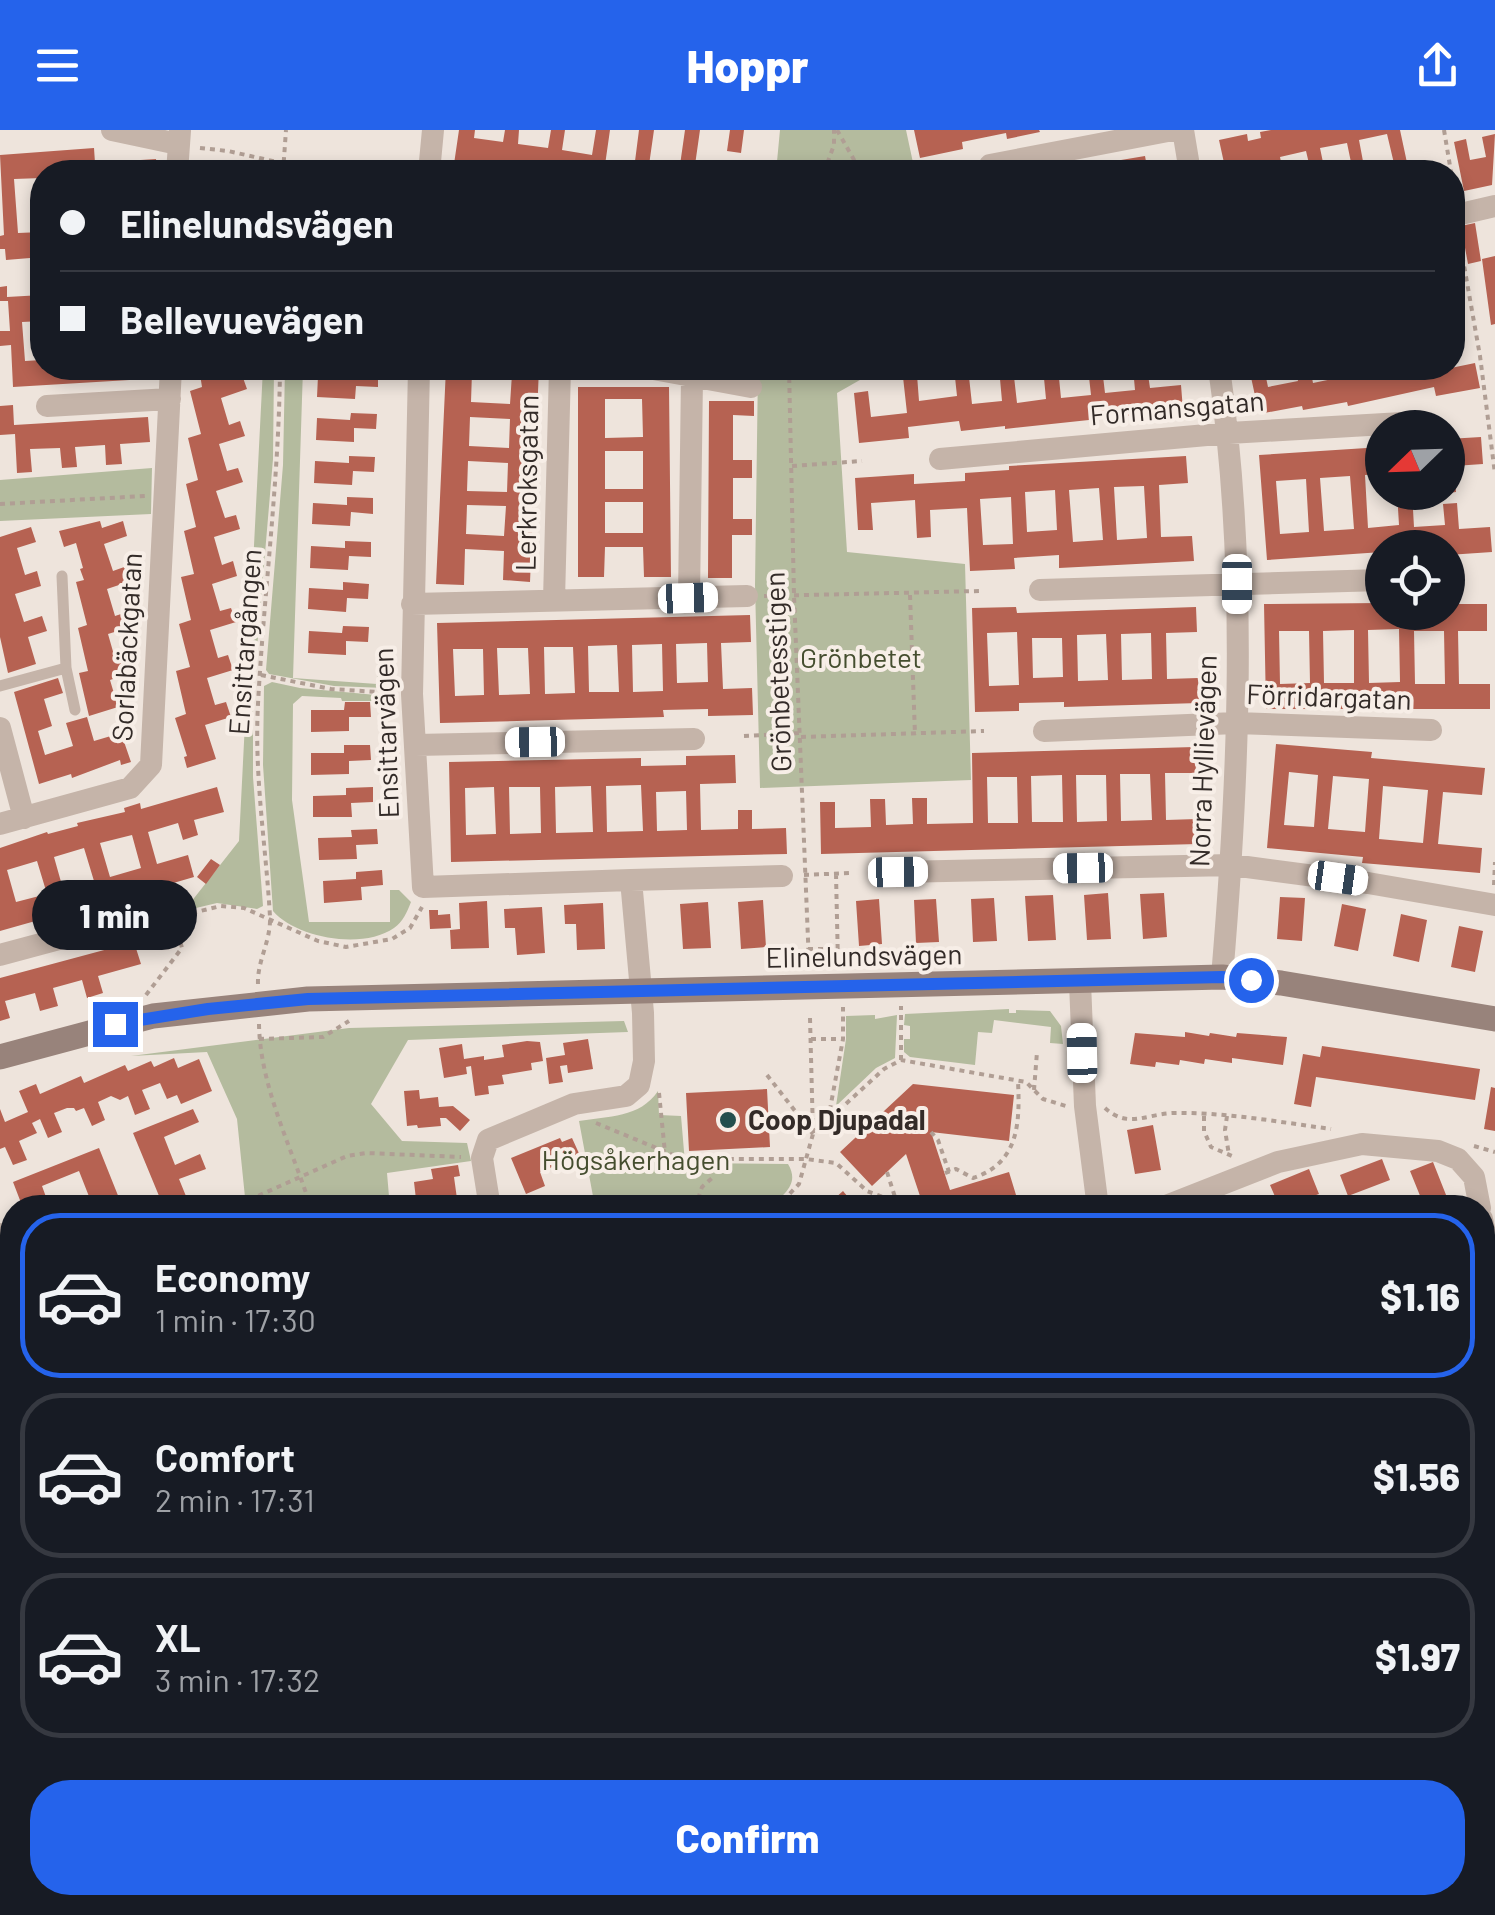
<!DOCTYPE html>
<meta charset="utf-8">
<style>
:root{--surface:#171b24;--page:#20242c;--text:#f1f3f6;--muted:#9ea1a6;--line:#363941;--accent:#2563eb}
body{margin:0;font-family:Barlow,sans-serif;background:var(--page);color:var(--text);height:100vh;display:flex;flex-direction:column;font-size:38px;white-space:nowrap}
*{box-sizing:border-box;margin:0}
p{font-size:32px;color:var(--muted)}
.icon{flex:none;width:55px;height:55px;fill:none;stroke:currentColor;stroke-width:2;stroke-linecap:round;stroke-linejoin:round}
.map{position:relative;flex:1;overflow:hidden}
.sheet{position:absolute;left:0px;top:1065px;width:1495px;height:720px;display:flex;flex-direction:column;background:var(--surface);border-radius:40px 40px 0 0;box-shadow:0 5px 15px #0003}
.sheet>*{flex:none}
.hud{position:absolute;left:30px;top:30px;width:1435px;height:220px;border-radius:40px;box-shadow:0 5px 15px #0003;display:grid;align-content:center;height:220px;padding:0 30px;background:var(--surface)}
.needle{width:65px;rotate:247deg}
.controls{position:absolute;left:1365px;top:280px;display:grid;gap:20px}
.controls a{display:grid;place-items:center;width:100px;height:100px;border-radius:50%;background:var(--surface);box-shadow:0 5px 15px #0003;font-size:50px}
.end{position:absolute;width:45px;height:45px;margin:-22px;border:12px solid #2563eb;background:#fff;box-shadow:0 0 0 5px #fff}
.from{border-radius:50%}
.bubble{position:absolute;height:70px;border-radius:35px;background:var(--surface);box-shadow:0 5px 15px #0003;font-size:32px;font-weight:800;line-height:70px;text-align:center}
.car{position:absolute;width:30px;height:60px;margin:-30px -15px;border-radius:12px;box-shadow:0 0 8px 2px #0007;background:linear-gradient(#fff 24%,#345 0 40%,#fff 0 76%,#345 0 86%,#fff 0)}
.hud b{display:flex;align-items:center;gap:35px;height:95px;font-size:38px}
.hud b+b{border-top:2px solid var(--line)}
.hud i{width:25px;height:25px;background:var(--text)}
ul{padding:18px 0 0;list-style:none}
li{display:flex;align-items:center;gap:30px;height:165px;margin:0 20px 15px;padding:0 10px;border:5px solid var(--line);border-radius:40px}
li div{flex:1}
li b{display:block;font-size:38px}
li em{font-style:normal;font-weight:800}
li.on{border-color:var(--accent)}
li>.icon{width:90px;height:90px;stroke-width:1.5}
.button{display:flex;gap:20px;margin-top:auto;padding:20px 30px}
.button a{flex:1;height:115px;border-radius:40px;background:var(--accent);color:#fff;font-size:40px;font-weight:800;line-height:115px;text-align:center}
header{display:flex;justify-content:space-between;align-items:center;height:130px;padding:0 30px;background:var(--accent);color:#fff;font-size:45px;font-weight:800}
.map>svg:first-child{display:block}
.green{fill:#b4bb9e}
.building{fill:#b66252;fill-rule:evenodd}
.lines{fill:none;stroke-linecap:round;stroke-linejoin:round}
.path{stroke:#b09e94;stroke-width:4;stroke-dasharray:5 5;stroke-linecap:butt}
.lane{stroke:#c5b4a9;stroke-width:11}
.street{stroke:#c5b4a9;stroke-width:22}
.secondary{stroke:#98837b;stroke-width:25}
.route{stroke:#2563eb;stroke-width:12}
.poi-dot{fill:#234f4e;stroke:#f7eee7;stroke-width:4}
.labels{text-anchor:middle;stroke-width:8;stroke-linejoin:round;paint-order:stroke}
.street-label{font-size:28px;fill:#332b28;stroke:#f7eee7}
.park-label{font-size:28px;fill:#454e2f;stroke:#f7eee7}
.poi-label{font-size:28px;font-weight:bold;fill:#332b28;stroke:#f7eee7;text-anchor:start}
</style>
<header><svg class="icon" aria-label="menu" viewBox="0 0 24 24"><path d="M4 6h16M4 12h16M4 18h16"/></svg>Hoppr<svg class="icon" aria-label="share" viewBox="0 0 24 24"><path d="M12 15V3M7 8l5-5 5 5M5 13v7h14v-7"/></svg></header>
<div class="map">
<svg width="1495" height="1785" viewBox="0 0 1495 1785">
<rect width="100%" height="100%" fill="#eee4dc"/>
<path class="green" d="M780 0H906L915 42H776Z
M263 238H274L273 329 253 565H249V572L253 573V647L263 776 257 779 217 773 196 778 191 772 239 711Z
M285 238H303L293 548 377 554V531H386L385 558 334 556 269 544 266 540 283 335Z
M758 238H881L837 263 847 422 965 434 971 650 760 658 755 455Z
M152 338 151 384 0 391V350Z
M272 552 300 558 387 566 388 571H342L341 568 302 566 293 574 292 670 309 792H390V760H399L411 772C407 782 403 792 394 798 363 820 296 808 273 781L263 635 264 556Z
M1009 879V883H1016V880L1050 881 1061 896 1063 914 1050 913 1051 897 994 890 992 903 978 902 975 935 910 927 904 922V909H910V896L904 895 905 884Z
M875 885V889L897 885 895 928 876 938 836 976 846 909V886Z
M624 891 628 902 408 910 371 974 402 1011 467 1013 471 1031 387 1043 390 1078 246 1077 237 989 207 922 131 926 349 898Z
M658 961 659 985 681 986 685 1033 788 1034C800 1054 784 1064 770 1077H595L579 991C608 986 640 988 658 961Z
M433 1773H583L588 1785H440Z
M863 1773H949L954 1785H868Z"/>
<path class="building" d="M459 0H475L474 8 503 12 505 0H519L518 14 548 18 551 0H565L562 20 592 25 596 0H610L605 35 634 39 639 0H654L648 42H515L454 34Z
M685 0H700L694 42H679Z
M730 0H744L741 23 727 21Z
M914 0H1039L1040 2 1007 9 1006 3 962 12 963 19 920 28Z
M1271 0H1400L1409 42H1396L1387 4 1359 10 1365 42H1353L1347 13 1320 18 1325 42H1311L1306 21 1280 27 1283 42H1268L1266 30 1239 35 1240 42H1226L1219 10 1247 4 1248 11 1261 8 1260 2Z
M1495 4 1492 55 1464 61 1454 12 1466 9 1470 30 1486 27 1482 7Z
M94 18 95 33 156 29 157 42H42V48L14 49 18 103 42 102V127L6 130 5 119H0V106L4 105 0 25Z
M1145 26 1148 42H1061V40Z
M1475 93 1481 131 1468 134 1461 96Z
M1495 126V194L1491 195 1482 129Z
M7 156V167L42 165V191L22 192 25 231 42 230V238H145L146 249 13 257 11 215 0 216V201H10L8 171H0V157Z
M1475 233 1480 258 1436 266 1434 257 1348 276 1347 272 1303 280 1302 276 1259 284 1249 238H1264L1268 257 1298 251 1295 238H1310L1313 253 1342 247 1340 238H1354L1357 248 1386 242 1385 238 1446 239Z
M199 238H228L231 248 242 245 247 259 221 268 229 295 240 291 245 306 219 314 227 341 238 338 243 352 216 361 225 388 236 385 240 399 214 407 222 435 233 431 237 446 212 454 220 481 231 478 236 492 210 500 218 528 228 525 233 540 207 548 215 575 226 572 231 587 205 595 216 629 187 638 184 627 187 626 175 588 186 584 176 541 190 537 179 494 191 490 181 447 194 444 184 401 196 397 186 354 198 350 188 308 201 304 190 261 202 257Z
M446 238H539L530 452 503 450 504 421 465 419 464 455 436 454ZM472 242 512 244 510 274 471 272ZM470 287 510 289 509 318 469 316ZM468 331 508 333 507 362 467 361ZM467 375 506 376 504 406 466 404Z
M954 238H968L972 274 1002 271 999 238H1013L1017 273 1046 269 1043 238H1058L1061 268 1091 265 1088 238H1102L1105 263 1135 260 1133 238H1147L1150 258 1181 255 1183 280 1005 299V296L961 301 959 291 908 297 909 308 859 313 854 263 868 261 871 287 907 283 903 247 917 245 919 271 957 266Z
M352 240 378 242V257L356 256 355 269 317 267 318 246 352 248Z
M578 257H669L671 447H644L643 417H605L604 447H578ZM605 269H642L643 307 605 308ZM605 321H643V359H605ZM605 372H643V403H605Z
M709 271H754V286L733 285V330H752V348H733V389H752V405H732V448H708Z
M13 275 14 295 148 287 150 312 120 314 122 334 106 335 105 315 75 317 77 337 62 338 60 318 30 319 32 342 17 343 15 304 0 305V276Z
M351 283 377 284 376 299 354 298V312L316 310 317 288 350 290Z
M1481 307 1483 334 1454 336 1456 362 1448 363V309Z
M1382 317V344L1365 345 1368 398 1399 395 1397 362H1412L1414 397 1445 395 1443 374 1457 373 1459 399 1490 397 1492 422 1448 425V418H1382V422L1267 430 1259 325ZM1350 346 1354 399 1324 401 1320 348ZM1306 349 1309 402 1280 404 1276 351Z
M349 326 375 327 374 342 353 341 352 355 314 353 315 331 349 333Z
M1186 326 1188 353 1159 355 1161 407 1192 406 1194 431 1059 438V425L1014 428 1015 439 970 441 967 378 930 380 931 407 917 408 915 370 871 373 873 400H858L855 348 914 344V354L965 351V343L1009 340V336ZM1144 356 1147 408 1117 410 1114 357ZM1099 358 1103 410 1073 412 1069 360ZM1055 360 1057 400 1027 402 1025 362ZM1011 367 1013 414 983 415 980 369Z
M347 367 373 368V384L351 382 350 396 312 394 313 373 347 375Z
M100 391 102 398 123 391 127 406 104 414 113 441 127 436 131 451 107 459 115 486 130 481 134 496 108 504 116 532 130 527 134 542 110 550 118 577 89 586 79 543 88 541 78 498 87 495 76 452 84 450 80 439 83 438 76 413 64 417 59 401Z
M31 397 36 412 17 418 25 445 37 441 41 456 15 464 24 492 42 486 47 501 28 507 36 534 8 543 0 507V407Z
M345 411 371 412V427L349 426 348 440 310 438 311 416 345 418Z
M343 452 369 454 368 469 347 468 346 482 308 479 309 458 343 460Z
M1382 473V482H1448V474H1487V501H1458L1459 554H1490V579H1266L1264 474ZM1399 499 1400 552 1369 553 1368 500ZM1354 500V553H1324L1323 501ZM1279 501H1309L1310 553 1280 554ZM1414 501H1444L1445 554H1415Z
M1016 477 1017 483 1196 477 1197 502 1166 503 1167 549 1198 548 1199 573 1064 577V572L1019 573V581L975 582 972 478ZM1017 502 1019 555 989 556 987 503ZM1151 503 1152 549 1122 550 1121 504ZM1106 504 1108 550 1078 551 1077 505ZM1032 508H1062L1063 547 1033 548Z
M750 485 751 512 721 513 723 559 752 558 753 585 708 586V579L663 580 664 587 440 593 437 493ZM707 513 708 552 677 553 676 514ZM662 514 663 561 633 562 632 515ZM617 515 619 562H589L588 516ZM544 517H573L575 563 545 564ZM497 518H528L530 564 499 565ZM453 519H483L484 565 455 566Z
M343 496 369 497 368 512 346 511V525L308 523 309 501 342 503Z
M58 548 63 563 44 569 52 596 38 601 45 625 73 616 66 593 87 587 94 611 121 603 131 632 121 635 120 630 72 648 71 644 39 654 14 562Z
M345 572H370L371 587H349V601L311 602V580H344Z
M1276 614 1372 622 1371 628 1485 638 1482 665 1443 662 1438 714 1482 718 1480 743 1362 733 1363 727 1267 718ZM1289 642 1318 645 1314 697 1284 695ZM1333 646 1369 649 1365 702 1328 699ZM1383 656 1428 660 1423 713 1379 709Z
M344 615H370L371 630 349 631V644L311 645V623H344Z
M1195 617 1196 643H1165L1166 690 1197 689 1198 714 821 724 820 672H835V698L871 697 870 669H885L886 695 913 694 912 668H927V694L973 693 972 623ZM1120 644H1150L1152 690 1121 691ZM1062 645 1063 692H1032L1031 646ZM1076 645H1106L1107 691 1077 692ZM987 647H1017L1018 693H988Z
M735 625 736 653 700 654 701 700 738 699V680H752V699L786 698 787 724 451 732 449 632 641 628V636L686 635V626ZM641 655 643 701 607 702 606 656ZM591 656 593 702 556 703 555 657ZM494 657 496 704 466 705 465 658ZM509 657H540L541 703 510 704ZM686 661 687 700 657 701 656 662Z
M217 657 224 682 194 690 198 705 183 710 178 693 148 702 157 734 188 725 194 747 163 756 164 760 149 765 147 760 116 769 117 772 101 776 100 773 54 789 53 786 0 801V718L47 702 48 704 78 696 77 693 125 682 124 678 140 673 141 679ZM132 705 141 738 110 747 100 713ZM84 718 94 751 63 759 54 727ZM37 731 47 764 16 772 7 740Z
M373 657V672L351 673 352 687H313V666L346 665V658Z
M377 699 378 714 356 715 357 729 319 730 318 708 352 707 351 700Z
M211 729 220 735 206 754 197 747Z
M382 740 383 755 361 757 362 770 324 773 323 751 356 749V742Z
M1108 763 1111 809 1087 810 1084 765Z
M1164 763 1167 807 1143 809 1140 764Z
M1053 765 1056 810 1028 811 1025 766Z
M1280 767 1305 768 1302 811 1277 809Z
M994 768 997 811 973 812 971 769Z
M879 769 882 814 859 816 856 771Z
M936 769 939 812 916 813 914 770Z
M763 770 766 817 741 819 738 772Z
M487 771 489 818 451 819 450 800 460 799 459 773Z
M708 772 711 818 683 819 680 774Z
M603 773 605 819 577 820 576 794H565L564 775Z
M1342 774 1366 779 1358 821 1334 816Z
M542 777 545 823 517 825 515 798H505L504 779Z
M429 780H438V785L450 784 451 798 430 799Z
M1401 784 1427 790 1419 832 1393 826Z
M1459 796 1483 801 1475 842 1451 837Z
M134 812 141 834 98 846 103 863 87 868 82 850 53 858 58 876 40 881 35 863 5 871 10 888 0 891V848Z
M1185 902 1209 906 1210 903 1236 907 1237 903 1287 907 1283 935 1232 928V933L1205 929 1204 934 1180 930 1179 935 1156 932 1155 937 1130 934 1135 903 1185 907Z
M588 909 593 939 568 943 567 935 560 936 563 952 549 954 546 928 565 925 563 913Z
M527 911 540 912 543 931 531 933 532 940 502 945 504 954 488 956 489 964 475 966 471 936 466 937 467 944 444 948 439 918 462 914 464 929 484 926V930L504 927 502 915Z
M1322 916 1480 939 1475 970 1316 947 1311 977 1294 974 1303 924 1320 927Z
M174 928 178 938 199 929 212 961 181 974 177 965 167 969 160 953 142 960 150 979 135 985 128 966 120 970 111 966 98 972 105 990 92 996 84 978 76 981 74 978H67L54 983 62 1002 48 1008 40 989 32 993 37 1003 19 1011 27 1030 13 1035 5 1017 0 1019V979L5 992 28 982 19 961 36 954 40 964 81 946 84 953 125 935 128 941 151 931 154 937Z
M913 954 1014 965 1009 1011 931 1002 950 1060 1009 1042 1020 1078H924L906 1024 872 1056 840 1022Z
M1491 957 1495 958V1001L1484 999Z
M767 959 770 1017 689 1021 686 963Z
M419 960 420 969 438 967 439 977 453 976 470 990 460 1001 446 988H440L441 996 418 998 417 995 407 996 404 961Z
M193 979 199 992 164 1007 175 1035 200 1024 206 1039 179 1049 190 1076 164 1078 133 1003Z
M1153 995 1161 1040 1135 1044 1127 1000Z
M560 1008 562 1012 572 1008 582 1030 571 1034 569 1030 540 1042 545 1056 526 1064 511 1028Z
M99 1018 123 1078H69L90 1069 79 1041 42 1056 50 1078H23L13 1052Z
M1382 1029 1390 1050 1348 1066 1340 1045Z
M1433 1032 1450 1075 1443 1078H1425L1410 1041Z
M458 1035 460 1046 454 1047 458 1076 417 1078 414 1052 433 1049 431 1039Z
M1309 1039 1319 1064 1280 1078 1270 1055Z
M843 1061 857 1078H824Z
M12 1189V1221L0 1225V1193Z
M1492 1353 1495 1397 1482 1399V1355Z
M1495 1437V1481L1482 1483V1439Z
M1485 1620H1495V1666L1486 1667Z
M4 1739 12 1775 0 1779V1740Z
M125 1772H150L152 1776 164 1772 170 1785H130Z
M173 1772H202L205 1780 193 1785H178Z
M345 1772H365L379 1785H335Z
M626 1772H663L667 1782 630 1785Z
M813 1772H858L863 1785H854L852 1782 844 1785H783L804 1777 805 1780 814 1776Z
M1042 1772H1086L1091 1785H1058L1056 1780 1046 1785H1002L1000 1779 1011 1775 1015 1784Z
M1097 1772H1130L1134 1781 1123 1785H1102Z
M1446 1772H1470V1785H1446Z"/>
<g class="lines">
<path class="path" d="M837 0 861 42
M1444 0 1451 42
M200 18 228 21 322 42
M283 42 286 0
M824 42 834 15V0
M863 42H879
M1452 52 1455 67
M1459 107 1480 226 1495 344
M789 238 794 466 809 834
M792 336 862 331
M0 374 145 366
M910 465 915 605
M764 466 980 461
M261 545 331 559 394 563
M744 606 800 603
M801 607 984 601
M836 744 838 834
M804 745 849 743
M1494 755 1495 732
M192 783 221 776 244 778 318 811 346 817 392 809 410 798 422 777
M808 819H837
M258 854C257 831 271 811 270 787 266 716 254 646 258 574 264 461 279 350 280 238
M146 865 182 818 179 807
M810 888 813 1004
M259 894C260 957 292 1018 311 1078
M259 909 323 907 349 891
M811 909H841
M901 930V876
M767 945 813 1004
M1034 960 1037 922
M659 963 665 1023
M1105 978C1128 999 1146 984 1173 983 1225 982 1279 992 1331 999
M1204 986V1001L1211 1017 1232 1026
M1227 986 1225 1000 1229 1025
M828 990 843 909V877
M596 993 683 1029H806L836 1033 867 1061 891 1070
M931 1002 938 1010 949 1042
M1474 1016 1495 1022
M887 1042 895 1067
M945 1043 956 1039 973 1048C1019 1033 1020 993 1018 951
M231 1078 347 1026 366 1023 461 1027
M695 1078 702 1057 712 1048 706 1030
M776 1078 799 1054 813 1004 884 939 901 930 1026 952 1043 969 1066 976
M449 1772 457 1785
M528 1772 533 1785
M872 1772 877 1785
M927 1772 928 1777"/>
<path class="lane" d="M62 446 66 538 75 580
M0 556 66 538
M905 1075 906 1078"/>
<path class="street" d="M112 0 178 14
M1183 0 1190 42
M990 35 1173 0
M177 42 180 1
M429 42 433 0
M1452 86 1495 76
M419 238 412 564 423 757 631 750 643 883 644 931 639 955 626 966 574 974 488 1010 482 1028 490 1078
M648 238 751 257
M1219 238C1248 439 1239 645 1222 847
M47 276 170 269
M940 329 1229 303 1420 292
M1040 460 1382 450
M689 468 692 247
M554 470 560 238
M412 474 747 466
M0 598 24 688
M1044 601 1236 593 1431 600
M416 615 694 609
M0 694 130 658 151 635 171 238
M898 742 1232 735 1368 753 1495 775
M631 750 782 746
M0 825 145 786 173 788
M1080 852 1085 976 1098 1078
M1161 1078 1278 1032 1362 1014 1438 1021 1458 1029 1474 1047 1480 1078
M1482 1089C1488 1117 1495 1146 1482 1172
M0 1104 12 1135
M0 1172 12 1167
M1482 1327 1495 1331
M1482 1518 1495 1516
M0 1666 12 1707
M1482 1717 1495 1718
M34 1772 38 1785
M697 1772 702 1785
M249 1785 277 1773
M716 1785 749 1772
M1183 1785 1214 1772
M1276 1785V1772"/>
<path class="secondary" d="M0 927 153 886 308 869 1222 847 1281 853 1495 889"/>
</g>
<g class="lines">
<path class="route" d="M115 894 208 879 308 869 1222 847 1251 850"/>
</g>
<circle class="poi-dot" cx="728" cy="990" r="10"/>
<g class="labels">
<g class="street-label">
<text transform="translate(1177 278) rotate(-5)" y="10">Formansgatan</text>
<text transform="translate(527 353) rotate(-89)" y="10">Lerkroksgatan</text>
<text transform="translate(245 512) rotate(-86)" y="10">Ensittargången</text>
<text transform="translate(127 517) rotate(-87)" y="10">Sorlabäckgatan</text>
<text transform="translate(778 542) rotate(-92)" y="10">Grönbetesstigen</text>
<text transform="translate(1329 567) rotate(2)" y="10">Förridargatan</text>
<text transform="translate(386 603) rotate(-92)" y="10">Ensittarvägen</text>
<text transform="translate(1203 631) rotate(-88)" y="10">Norra Hyllievägen</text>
<text transform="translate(864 826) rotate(-1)" y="10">Elinelundsvägen</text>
</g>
<g class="park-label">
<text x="861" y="538">Grönbetet</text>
<text x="636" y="1040">Högsåkerhagen</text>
</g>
<g class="poi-label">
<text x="748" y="1000">Coop Djupadal</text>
</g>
</g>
</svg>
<div class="controls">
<a><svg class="needle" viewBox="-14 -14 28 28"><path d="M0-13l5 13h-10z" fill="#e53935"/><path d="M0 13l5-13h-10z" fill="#9ea1a6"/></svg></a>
<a><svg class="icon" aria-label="locate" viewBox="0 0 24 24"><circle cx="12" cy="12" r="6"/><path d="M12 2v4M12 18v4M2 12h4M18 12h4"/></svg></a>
</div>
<i class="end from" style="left:1251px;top:850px"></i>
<i class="end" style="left:115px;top:894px"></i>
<div class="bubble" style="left:32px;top:750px;width:165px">1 min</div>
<i class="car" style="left:1237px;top:454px;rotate:180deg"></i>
<i class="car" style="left:688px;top:468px;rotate:88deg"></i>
<i class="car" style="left:535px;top:612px;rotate:269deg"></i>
<i class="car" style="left:1083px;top:738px;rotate:269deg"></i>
<i class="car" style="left:898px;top:742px;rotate:89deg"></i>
<i class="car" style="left:1338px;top:748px;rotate:98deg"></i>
<i class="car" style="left:1082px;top:923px;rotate:359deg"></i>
<div class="hud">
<b><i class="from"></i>Elinelundsvägen</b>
<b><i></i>Bellevuevägen</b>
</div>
<section class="sheet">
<ul>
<li class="on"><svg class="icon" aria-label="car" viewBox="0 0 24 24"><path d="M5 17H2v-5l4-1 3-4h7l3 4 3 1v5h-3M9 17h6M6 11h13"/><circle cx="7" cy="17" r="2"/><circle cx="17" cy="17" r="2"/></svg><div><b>Economy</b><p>1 min · 17:30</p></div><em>$1.16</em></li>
<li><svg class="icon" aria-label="car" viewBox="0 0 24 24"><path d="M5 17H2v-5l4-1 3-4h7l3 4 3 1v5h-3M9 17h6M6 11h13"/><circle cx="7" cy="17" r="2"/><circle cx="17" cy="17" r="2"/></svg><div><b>Comfort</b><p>2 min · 17:31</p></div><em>$1.56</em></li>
<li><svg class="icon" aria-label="car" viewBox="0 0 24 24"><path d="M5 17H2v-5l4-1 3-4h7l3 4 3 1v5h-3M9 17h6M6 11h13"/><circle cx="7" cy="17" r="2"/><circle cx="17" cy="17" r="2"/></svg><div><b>XL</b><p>3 min · 17:32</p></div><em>$1.97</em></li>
</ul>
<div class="button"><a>Confirm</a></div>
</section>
</div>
